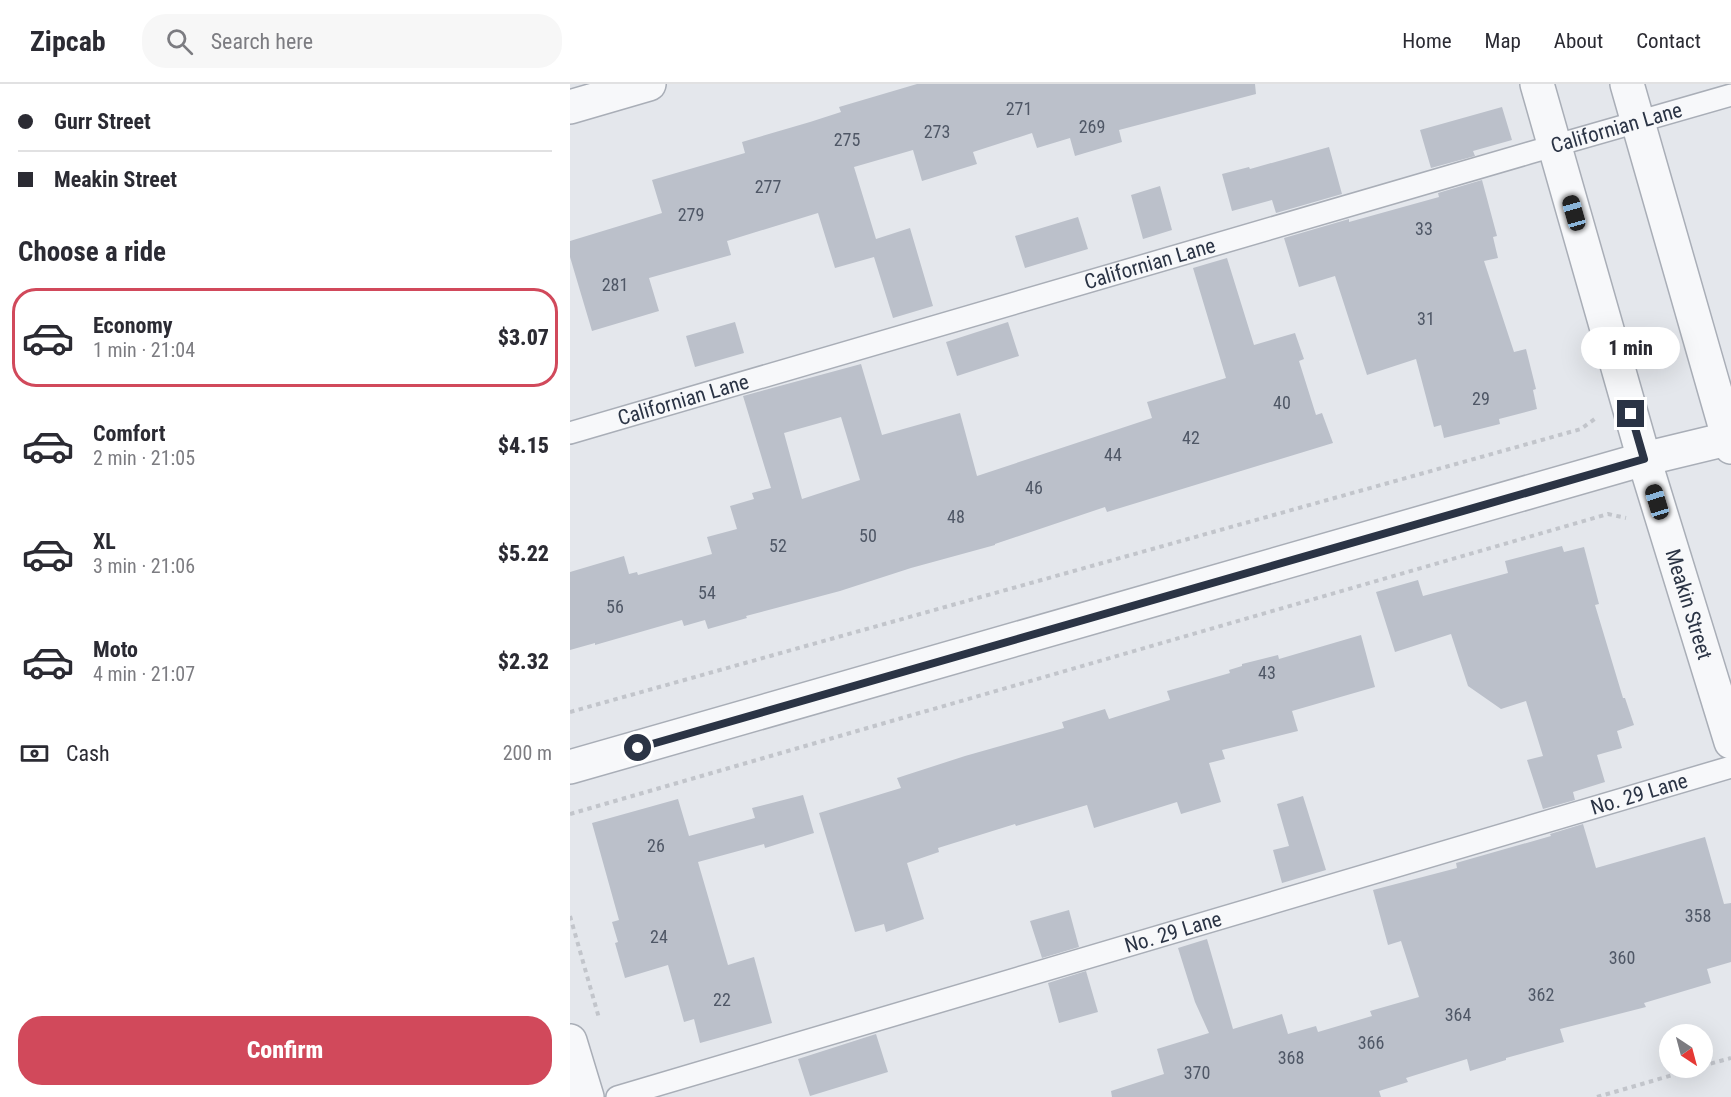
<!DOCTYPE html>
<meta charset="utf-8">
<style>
:root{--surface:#fff;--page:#f7f7f7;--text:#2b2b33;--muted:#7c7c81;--line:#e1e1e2;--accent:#d1495b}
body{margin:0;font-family:"Roboto Condensed",sans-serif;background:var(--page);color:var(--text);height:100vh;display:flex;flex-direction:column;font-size:22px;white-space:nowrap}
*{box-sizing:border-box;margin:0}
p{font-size:20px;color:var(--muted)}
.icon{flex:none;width:33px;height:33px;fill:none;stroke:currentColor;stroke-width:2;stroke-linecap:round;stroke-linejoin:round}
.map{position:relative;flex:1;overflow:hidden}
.panel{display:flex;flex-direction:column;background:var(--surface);width:570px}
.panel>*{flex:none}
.banner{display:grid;align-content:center;height:132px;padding:0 18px;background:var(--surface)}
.needle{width:39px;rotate:144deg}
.fabs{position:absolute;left:1089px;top:940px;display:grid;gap:12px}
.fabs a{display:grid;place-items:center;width:54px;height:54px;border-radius:50%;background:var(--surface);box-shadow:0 6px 24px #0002;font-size:30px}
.end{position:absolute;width:27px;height:27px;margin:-14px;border:8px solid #2b3445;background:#fff;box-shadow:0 0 0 3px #fff}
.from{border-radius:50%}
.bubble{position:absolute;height:42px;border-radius:21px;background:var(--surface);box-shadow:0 6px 24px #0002;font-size:20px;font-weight:800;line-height:42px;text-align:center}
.car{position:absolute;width:18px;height:36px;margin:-18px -9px;border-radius:8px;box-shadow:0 0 4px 2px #0007;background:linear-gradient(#222 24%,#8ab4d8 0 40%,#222 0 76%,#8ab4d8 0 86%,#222 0)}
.banner b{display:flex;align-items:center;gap:21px;height:57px;font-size:22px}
.banner b+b{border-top:2px solid var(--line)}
.banner i{width:15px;height:15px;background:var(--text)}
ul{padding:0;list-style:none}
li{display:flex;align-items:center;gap:18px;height:99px;margin:0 12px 9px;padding:0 6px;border:3px solid transparent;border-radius:24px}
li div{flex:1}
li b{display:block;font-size:22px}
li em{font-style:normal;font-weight:800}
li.on{border-color:var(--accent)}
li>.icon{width:54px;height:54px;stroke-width:1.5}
h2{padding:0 18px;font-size:27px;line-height:72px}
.pay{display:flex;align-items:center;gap:15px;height:66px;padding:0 18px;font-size:22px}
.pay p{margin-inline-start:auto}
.action{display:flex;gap:12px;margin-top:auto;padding:12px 18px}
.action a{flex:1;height:69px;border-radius:24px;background:var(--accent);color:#fff;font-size:24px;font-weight:800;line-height:69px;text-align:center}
header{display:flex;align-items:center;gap:36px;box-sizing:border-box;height:84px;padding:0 30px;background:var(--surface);border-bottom:2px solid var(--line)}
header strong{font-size:28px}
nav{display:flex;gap:33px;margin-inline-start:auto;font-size:21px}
.search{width:420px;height:54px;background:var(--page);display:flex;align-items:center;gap:15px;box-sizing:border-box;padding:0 21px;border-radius:24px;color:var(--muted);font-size:22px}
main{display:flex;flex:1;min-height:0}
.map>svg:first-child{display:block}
.building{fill:#bbc0ca;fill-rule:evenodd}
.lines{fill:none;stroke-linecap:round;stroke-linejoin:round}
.service-casing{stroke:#a9aeb7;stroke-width:24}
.minor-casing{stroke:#a9aeb7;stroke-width:36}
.tertiary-casing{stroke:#a9aeb7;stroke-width:36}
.path{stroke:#c2c5cb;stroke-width:4;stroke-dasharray:4.5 4.5;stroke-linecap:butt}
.service{stroke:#f7f8fa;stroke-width:21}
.minor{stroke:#f7f8fa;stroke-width:33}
.tertiary{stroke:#f7f8fa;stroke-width:33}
.route{stroke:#2b3445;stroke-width:8}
.labels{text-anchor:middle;stroke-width:4.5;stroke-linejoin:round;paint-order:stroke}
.number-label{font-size:18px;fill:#4f5766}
.street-label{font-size:21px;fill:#2b3445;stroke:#f4f6f9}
</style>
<header>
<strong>Zipcab</strong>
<div class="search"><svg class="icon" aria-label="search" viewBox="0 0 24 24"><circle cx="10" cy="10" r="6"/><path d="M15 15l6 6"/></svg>Search here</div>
<nav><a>Home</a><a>Map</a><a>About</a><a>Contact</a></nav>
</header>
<main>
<section class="panel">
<div class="banner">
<b><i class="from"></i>Gurr Street</b>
<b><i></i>Meakin Street</b>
</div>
<h2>Choose a ride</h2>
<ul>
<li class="on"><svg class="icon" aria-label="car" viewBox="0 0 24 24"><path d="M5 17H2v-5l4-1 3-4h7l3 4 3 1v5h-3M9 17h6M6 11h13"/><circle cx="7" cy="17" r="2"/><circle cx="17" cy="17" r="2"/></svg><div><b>Economy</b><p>1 min · 21:04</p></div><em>$3.07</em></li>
<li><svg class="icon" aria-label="car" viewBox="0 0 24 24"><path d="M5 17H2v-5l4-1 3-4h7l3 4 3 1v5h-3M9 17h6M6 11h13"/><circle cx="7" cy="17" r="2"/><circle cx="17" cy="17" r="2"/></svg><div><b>Comfort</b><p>2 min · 21:05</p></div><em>$4.15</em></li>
<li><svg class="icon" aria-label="car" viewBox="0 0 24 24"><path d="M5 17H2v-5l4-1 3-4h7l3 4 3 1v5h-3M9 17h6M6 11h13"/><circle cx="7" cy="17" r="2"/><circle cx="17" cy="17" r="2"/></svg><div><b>XL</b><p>3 min · 21:06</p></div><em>$5.22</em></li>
<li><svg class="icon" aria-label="car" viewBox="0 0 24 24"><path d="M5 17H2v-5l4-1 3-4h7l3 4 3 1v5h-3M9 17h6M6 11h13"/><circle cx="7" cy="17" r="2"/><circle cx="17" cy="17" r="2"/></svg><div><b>Moto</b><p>4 min · 21:07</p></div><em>$2.32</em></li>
</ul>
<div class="pay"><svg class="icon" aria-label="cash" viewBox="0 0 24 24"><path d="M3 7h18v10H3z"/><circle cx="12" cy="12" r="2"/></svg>Cash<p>200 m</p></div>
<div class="action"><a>Confirm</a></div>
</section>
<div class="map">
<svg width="1161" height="1013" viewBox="0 0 1161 1013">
<rect width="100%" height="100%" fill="#e4e7ec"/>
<path class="building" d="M347 0H685L686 10 549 46 552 58 505 72 500 54 467 64 462 49 403 68 407 80 352 97 343 66 284 83 306 155 340 144 363 222 323 234 304 173 265 184 248 129 157 157 161 171 79 194 89 227 22 247 0 173V157L92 129 82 96 175 69 172 58 240 38 271 28 269 23Z
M932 23 942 56 903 67 905 72 861 84 850 46Z
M759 63 772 110 706 129 702 116 662 127 652 90 679 83 680 85Z
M912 96 927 152 923 153 928 174 914 177 944 268 956 265 966 305 963 306 967 325 929 335 930 340 874 354 871 341 864 343 846 275 797 291 765 192 729 203 714 154 779 135V138L869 113 868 109Z
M590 102 602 146 573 155 561 111Z
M508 133 518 165 455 184 445 152Z
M657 174 684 261 725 249 734 275 729 277 746 331 752 329 763 359 537 428 535 423 425 460V461L341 484 270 507 176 532 177 534 138 545 135 536 114 542 112 536 25 561V559L0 566V488L54 472 59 490 67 488 68 491 142 470 137 453 167 445 160 422 184 415 182 409 201 404 173 312 291 280 312 351 390 329 407 392 582 334 577 318 656 294 623 184ZM271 333 290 396 232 415 214 349Z
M165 238 174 269 125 283 116 252Z
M438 238 449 272 387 292 376 258Z
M992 462 994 468 1014 463 1029 520 1025 521 1053 614H1055L1064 641 1047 647 1052 664 1027 671 1035 698 1003 708 1005 716 973 725 957 676 973 672 956 617 931 625 898 602 881 550 825 568 806 508 848 496 853 512 938 489 935 477Z
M791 551 805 603 722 627 728 647 652 666 655 675 639 679 651 718 611 730 607 718 524 744 517 721 446 742 445 740 368 764 369 768 337 779 354 835 316 848 314 840 285 848 249 729 331 704 327 694 395 672 494 644 492 638 535 625 539 635 600 616 597 607 660 589 659 586 672 582V580L708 571 709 575Z
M233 711 244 749 195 764 194 760 128 778 158 881 184 873 202 939 130 959 124 935 114 938 98 881 55 894 45 859 48 858 42 838 49 836 22 739 108 715 119 752 185 734 182 724Z
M733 712 756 786 712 799 703 766 719 762 707 720Z
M1013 740 1026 784 1135 753 1154 820 1161 819V878L1137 885 1141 899 1074 919 1076 923 990 945 994 958 936 974V976L900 987 897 975 836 994 838 998 809 1007 811 1013H542L541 1007 594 990 587 965 639 949 625 918 608 864 637 855 663 945 712 930 718 950 746 942 748 948 802 932 800 927 849 913 831 857 818 861 803 806 887 784 886 779 981 752 980 750Z
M499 826 509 863 472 874 460 837Z
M516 887 528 928 489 939 478 899Z
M306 950 318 988 240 1012 228 975Z"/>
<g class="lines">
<defs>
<g id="service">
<path id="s1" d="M0 349 959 69 1161 11"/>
<path id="s2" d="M47 1013 1161 683"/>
</g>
<g id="minor">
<path id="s3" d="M967 0 1074 375 1161 658"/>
<path d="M1057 0 1161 363"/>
<path d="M0 683 1074 375 1161 354"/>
<path d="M0 957 17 1013"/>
</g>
<path id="tertiary" d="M0 23 79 0"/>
</defs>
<use href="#service" class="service-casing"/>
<use href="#minor" class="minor-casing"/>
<use href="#tertiary" class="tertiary-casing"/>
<path class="path" d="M0 628 1011 345 1026 334
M0 730 1038 430 1056 434
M0 832 29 934
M1132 982 1161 974
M1027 1013 1127 984"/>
<use href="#service" class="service"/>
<use href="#minor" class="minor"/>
<use href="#tertiary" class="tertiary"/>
</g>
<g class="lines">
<path class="route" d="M68 664 1074 375 1061 330"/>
</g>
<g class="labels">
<g class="number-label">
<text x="449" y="31">271</text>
<text x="522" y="49">269</text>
<text x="367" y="54">273</text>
<text x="277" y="62">275</text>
<text x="198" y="109">277</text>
<text x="121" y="137">279</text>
<text x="854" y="151">33</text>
<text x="45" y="207">281</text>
<text x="856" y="241">31</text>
<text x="911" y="321">29</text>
<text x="712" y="325">40</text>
<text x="621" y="360">42</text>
<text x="543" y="377">44</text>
<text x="464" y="410">46</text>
<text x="386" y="439">48</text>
<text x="298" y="458">50</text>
<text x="208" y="468">52</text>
<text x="137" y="515">54</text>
<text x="45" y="529">56</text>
<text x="697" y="595">43</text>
<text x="86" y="768">26</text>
<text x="1128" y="838">358</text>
<text x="89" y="859">24</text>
<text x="1052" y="880">360</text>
<text x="971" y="917">362</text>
<text x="152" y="922">22</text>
<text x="888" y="937">364</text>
<text x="801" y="965">366</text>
<text x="721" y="980">368</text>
<text x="627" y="995">370</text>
</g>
<g class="street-label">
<text dy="7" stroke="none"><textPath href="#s1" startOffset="1090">Californian Lane</textPath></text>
<text dy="7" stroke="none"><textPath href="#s1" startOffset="604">Californian Lane</textPath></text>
<text dy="7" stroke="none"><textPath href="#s1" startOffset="118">Californian Lane</textPath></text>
<text dy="7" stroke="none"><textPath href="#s3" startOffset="542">Meakin Street</textPath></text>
<text dy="7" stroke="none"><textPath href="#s2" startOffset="1066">No. 29 Lane</textPath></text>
<text dy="7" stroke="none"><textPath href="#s2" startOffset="580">No. 29 Lane</textPath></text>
</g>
</g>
</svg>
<div class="fabs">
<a><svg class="needle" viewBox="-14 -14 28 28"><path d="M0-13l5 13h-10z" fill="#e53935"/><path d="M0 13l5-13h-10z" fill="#7c7c81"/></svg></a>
</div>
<i class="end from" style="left:68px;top:664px"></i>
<i class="end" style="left:1061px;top:330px"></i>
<div class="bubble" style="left:1011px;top:243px;width:99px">1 min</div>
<i class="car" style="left:1004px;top:129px;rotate:344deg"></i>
<i class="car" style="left:1087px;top:418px;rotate:343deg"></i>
</div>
</main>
